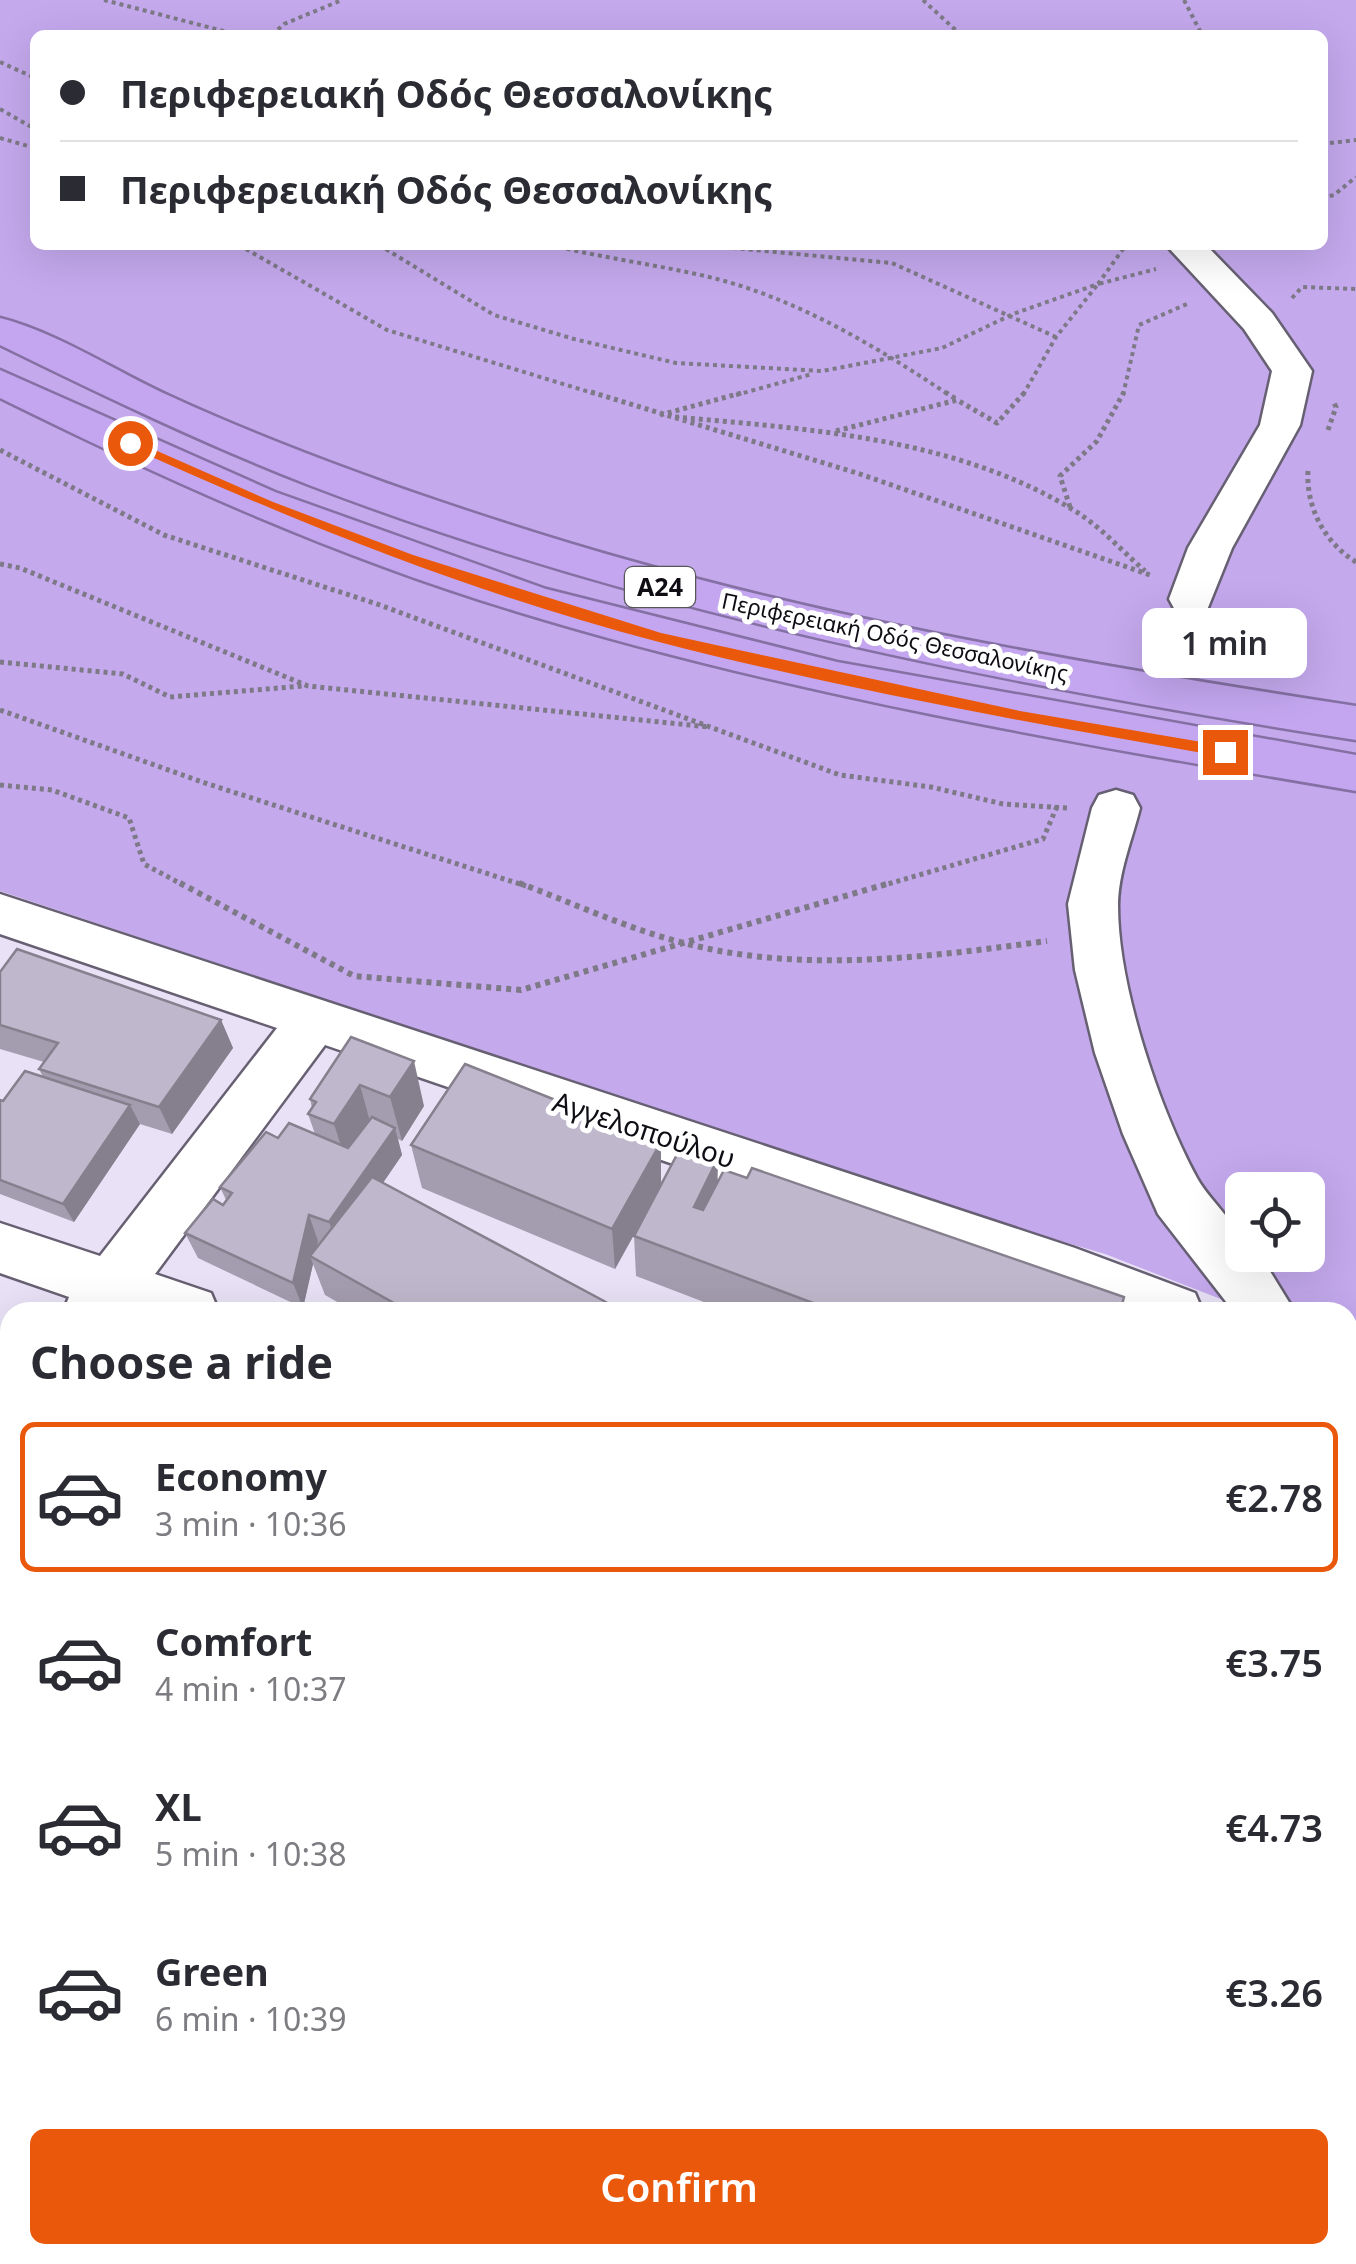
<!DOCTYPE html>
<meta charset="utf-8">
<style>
:root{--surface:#fff;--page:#f2f2f3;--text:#2b2b33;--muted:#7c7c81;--line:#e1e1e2;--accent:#ea580c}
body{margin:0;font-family:"Noto Sans",sans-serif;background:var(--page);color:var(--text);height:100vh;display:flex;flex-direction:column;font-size:38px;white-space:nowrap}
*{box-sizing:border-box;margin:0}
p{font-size:32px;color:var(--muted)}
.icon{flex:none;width:55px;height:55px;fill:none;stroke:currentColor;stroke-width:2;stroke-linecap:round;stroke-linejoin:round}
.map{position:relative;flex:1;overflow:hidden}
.sheet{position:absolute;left:0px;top:1302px;width:1358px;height:962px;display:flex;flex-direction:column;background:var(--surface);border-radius:30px 30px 0 0;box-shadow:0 10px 40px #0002}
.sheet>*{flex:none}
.hud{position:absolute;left:30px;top:30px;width:1298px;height:220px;border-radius:15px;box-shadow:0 10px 40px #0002;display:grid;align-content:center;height:220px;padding:0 30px;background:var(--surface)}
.tools{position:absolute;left:1225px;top:1172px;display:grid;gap:20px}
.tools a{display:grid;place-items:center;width:100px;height:100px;border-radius:15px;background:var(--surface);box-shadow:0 10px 40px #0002;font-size:50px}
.end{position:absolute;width:45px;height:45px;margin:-22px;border:12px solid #ea580c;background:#fff;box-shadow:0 0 0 5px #fff}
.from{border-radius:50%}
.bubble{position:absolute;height:70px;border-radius:15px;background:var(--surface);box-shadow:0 10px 40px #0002;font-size:32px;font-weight:600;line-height:70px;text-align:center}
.hud b{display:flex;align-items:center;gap:35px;height:95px;font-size:38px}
.hud b+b{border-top:2px solid var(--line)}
.hud i{width:25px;height:25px;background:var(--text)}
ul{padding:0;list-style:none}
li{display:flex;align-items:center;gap:30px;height:150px;margin:0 20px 15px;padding:0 10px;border:5px solid transparent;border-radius:15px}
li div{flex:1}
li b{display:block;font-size:38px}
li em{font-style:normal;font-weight:600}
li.current{border-color:var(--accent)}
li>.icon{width:90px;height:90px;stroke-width:1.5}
h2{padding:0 30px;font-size:45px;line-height:120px}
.primary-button{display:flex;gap:20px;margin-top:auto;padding:20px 30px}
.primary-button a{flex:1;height:115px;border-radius:15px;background:var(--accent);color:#fff;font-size:40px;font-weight:600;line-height:115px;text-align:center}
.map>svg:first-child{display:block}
.forest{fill:#c4a9ed;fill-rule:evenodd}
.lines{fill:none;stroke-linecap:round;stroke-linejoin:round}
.street-casing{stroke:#676072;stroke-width:5}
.highway-casing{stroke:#8470a2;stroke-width:5}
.path-far2{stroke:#7e7987;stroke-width:4;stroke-dasharray:4 4;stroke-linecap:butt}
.path-far1{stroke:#7e7987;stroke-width:5;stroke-dasharray:4 4;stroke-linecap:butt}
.path{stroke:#7e7987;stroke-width:6;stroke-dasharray:5 5;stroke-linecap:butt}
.street{fill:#fff;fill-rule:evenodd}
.highway{fill:#c3a6ef;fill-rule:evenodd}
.wall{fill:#a49daf}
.shaded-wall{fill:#86808e}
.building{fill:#bfb7cb;stroke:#86808e;stroke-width:2.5}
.route{fill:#ea580c}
.labels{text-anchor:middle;stroke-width:10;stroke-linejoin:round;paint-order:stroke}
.far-street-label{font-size:22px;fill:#0f0c13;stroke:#fff}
.shield{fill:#fff;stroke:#57555a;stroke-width:2.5}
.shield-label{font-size:25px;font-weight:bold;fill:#0f0c13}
.street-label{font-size:28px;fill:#0f0c13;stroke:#fff}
</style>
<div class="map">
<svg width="1356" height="2264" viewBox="0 0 1356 2264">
<rect width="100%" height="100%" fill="#e9e2f6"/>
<path class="forest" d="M0 0H1356V1342L1348 1341V1312H1254L1105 1254 954 1210 0 891ZM35 35H1322V245H35ZM1242 1190H1308V1255H1242Z"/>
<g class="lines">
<defs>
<path id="street" d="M1166 245H1206L1272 313 1312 371 1300 425 1232 548 1207 610 1191 614 1175 610 1169 599 1188 548 1260 425 1272 371 1244 329Z
M1116 790 1133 795 1140 808C1132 840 1118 873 1118 906 1118 986 1159 1108 1197 1178 1212 1205 1242 1224 1242 1255H1260L1295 1312H1234L1158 1214 1123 1134 1095 1053 1075 970 1068 904 1092 808 1099 795Z
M0 894 1075 1248 1195 1293 1203 1312H1106L325 1045 155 1274 211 1293 219 1312H63L69 1297 0 1273V1223L100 1256 277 1028 0 934Z
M1348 1348 1356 1350V1406L1348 1404Z
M10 1391V1458L0 1462V1395Z
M0 1818 10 1822V1896L0 1892Z
M1348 1965H1356V2037H1348Z
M364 2255H445L449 2264H368Z
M1133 2255H1211L1210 2264H1132Z"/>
<path id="highway" d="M0 318C59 333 116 372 172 397 279 446 393 487 505 523 782 613 1069 662 1356 706V740C1001 684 646 614 309 485 204 444 102 395 0 345Z
M0 370 275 492 546 589 837 662 1356 755V791C1073 743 790 695 515 611 337 557 166 480 0 398Z"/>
</defs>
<use href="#street" class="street-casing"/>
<use href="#highway" class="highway-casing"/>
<path class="path-far2" d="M104 0 239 35
M923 0 961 35
M1184 0 1202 35
M272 35 284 24 342 0
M0 62 35 78
M0 109 35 129
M0 138 35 148
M1322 144 1356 140
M1322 198 1334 195 1356 177
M239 245 387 330 599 395
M379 245 494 315 574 339 676 363 822 371 942 348 1013 314 1098 284 1126 245
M551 245C606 259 662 265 717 279 801 301 877 347 949 395
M701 245 892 263 1056 337
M1292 298 1302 287 1356 289
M736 395 812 374
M1023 395 1056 337 1098 284 1156 269
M1123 395 1139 325 1187 304"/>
<path class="path-far1" d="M591 392 860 474 1150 575
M945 392 956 399
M660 415 745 392
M675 417C810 429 957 438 1075 511 1101 527 1122 551 1145 571
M1328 430 1336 407 1333 401
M836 431 957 400 997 423 1025 392
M0 450 164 535 377 604 840 775 931 787 1003 804 1068 808
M1308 471C1306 508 1325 543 1356 562
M1070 507 1060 476 1097 441 1124 392
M0 564 20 568 308 686 709 727
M0 662 123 674 170 697 303 686
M0 710 205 783 526 886
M0 785 52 790 129 818 144 864 185 886
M881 886 1043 839 1058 804"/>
<path class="path" d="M180 883 354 976 521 990 890 883
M519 883C573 903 628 929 684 943 801 974 929 957 1047 941"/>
<use href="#street" class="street"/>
<use href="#highway" class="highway"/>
</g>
<path class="wall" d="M0 972 221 1020 233 1048 172 1134 140 1124 74 1222 0 1194V1100L3 1101 43 1077 39 1069 44 1062 0 1049Z
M351 1037 424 1106 402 1141 398 1139 402 1155 383 1183 622 1312H355L325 1295 313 1264 303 1308 198 1258 185 1233 223 1205 226 1200 220 1187 315 1134 308 1114 312 1108 310 1099Z
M661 1142V1185L718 1158 717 1183 1120 1312H730L636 1276 634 1236 651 1205 615 1269 422 1188 411 1145Z
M10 1424V1557L0 1552V1437Z
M0 1576 10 1582V1722L0 1716Z
M1356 1808V1909L1348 1910V1887Z
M1356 2068V2264H1316V2255H1348V2070Z
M853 2255H1075L1074 2264H851Z"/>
<path class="shaded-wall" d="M221 1020 233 1048 172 1134 159 1107Z
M414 1061 424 1106 402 1141 390 1097Z
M360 1085 372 1129 348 1168 334 1124Z
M130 1105 140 1124 74 1222 63 1204Z
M395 1128 402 1155 338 1248 329 1222Z
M661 1142V1185L615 1269 612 1229Z
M718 1158 717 1201 693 1248 694 1207Z
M309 1215 318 1241 314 1258 310 1256 313 1264 303 1308 293 1283Z
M5 1517 10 1521V1552L0 1542V1524Z
M0 1703 10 1710V1721L0 1714Z
M0 1904 10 1911V1943L0 1957Z
M10 2102V2138H0V2115Z
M270 2255H290L284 2264H263Z"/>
<path class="building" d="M17 949 221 1020 159 1107 39 1069 58 1043 0 1025V972Z
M351 1037 414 1061 390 1097 360 1085 334 1124 308 1114 316 1102 310 1099Z
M465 1064 661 1142 612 1229 411 1145Z
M25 1071 130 1105 63 1204 0 1180V1100L3 1101Z
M372 1117 395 1128 329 1222 309 1215 293 1283 185 1233 213 1199 223 1205 232 1193 220 1187 266 1132 278 1138 289 1123 348 1148Z
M682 1145 718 1158 694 1207 703 1210 724 1170 747 1178 752 1168 1124 1297 1120 1312H837L634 1236Z
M372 1177 604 1301 622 1312H410L310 1256Z
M10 1424V1519L5 1517 0 1524V1437Z
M0 1576 10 1582V1707L0 1701Z
M9 1963 10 2102 0 2115V1975Z
M68 2255H270L263 2264H76Z
M580 2255H746L744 2264H574Z
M864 2255H1075L1074 2264H863Z"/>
<path class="route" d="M130 439 273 502 413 555 661 633 1020 711 1225 746 1232 752 1225 757C1036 724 845 690 659 642 475 594 298 523 125 445Z"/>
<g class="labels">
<g class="far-street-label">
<text transform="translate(895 637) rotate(12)" y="8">Περιφερειακή Οδός Θεσσαλονίκης</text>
</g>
<rect class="shield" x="625" y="567" width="70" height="40" rx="8"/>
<g class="shield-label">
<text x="660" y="596">Α24</text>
</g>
<g class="street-label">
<text transform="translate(644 1130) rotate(18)" y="10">Αγγελοπούλου</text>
</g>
</g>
</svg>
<div class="tools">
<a><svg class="icon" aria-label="locate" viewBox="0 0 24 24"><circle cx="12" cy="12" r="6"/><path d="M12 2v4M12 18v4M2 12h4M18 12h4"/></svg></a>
</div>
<i class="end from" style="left:130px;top:443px"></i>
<i class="end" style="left:1225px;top:752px"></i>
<div class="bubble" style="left:1142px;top:608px;width:165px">1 min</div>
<div class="hud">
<b><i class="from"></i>Περιφερειακή Οδός Θεσσαλονίκης</b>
<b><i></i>Περιφερειακή Οδός Θεσσαλονίκης</b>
</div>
<section class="sheet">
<h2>Choose a ride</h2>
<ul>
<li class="current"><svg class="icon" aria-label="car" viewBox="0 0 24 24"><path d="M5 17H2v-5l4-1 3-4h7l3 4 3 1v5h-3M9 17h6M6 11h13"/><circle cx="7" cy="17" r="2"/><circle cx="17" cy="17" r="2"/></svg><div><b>Economy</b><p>3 min · 10:36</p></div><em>€2.78</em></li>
<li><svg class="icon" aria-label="car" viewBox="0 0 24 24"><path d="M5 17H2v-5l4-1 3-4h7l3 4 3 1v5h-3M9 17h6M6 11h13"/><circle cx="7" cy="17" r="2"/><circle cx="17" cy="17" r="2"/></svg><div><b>Comfort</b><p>4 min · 10:37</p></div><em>€3.75</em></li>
<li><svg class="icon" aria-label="car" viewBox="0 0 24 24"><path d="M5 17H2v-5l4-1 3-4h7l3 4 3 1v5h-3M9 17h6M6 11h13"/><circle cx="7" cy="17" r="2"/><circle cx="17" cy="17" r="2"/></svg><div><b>XL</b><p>5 min · 10:38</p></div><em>€4.73</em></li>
<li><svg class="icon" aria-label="car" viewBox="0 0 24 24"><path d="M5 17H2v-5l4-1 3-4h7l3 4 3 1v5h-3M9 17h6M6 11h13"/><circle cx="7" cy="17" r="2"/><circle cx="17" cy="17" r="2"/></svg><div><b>Green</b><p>6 min · 10:39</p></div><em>€3.26</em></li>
</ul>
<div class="primary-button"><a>Confirm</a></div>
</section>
</div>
